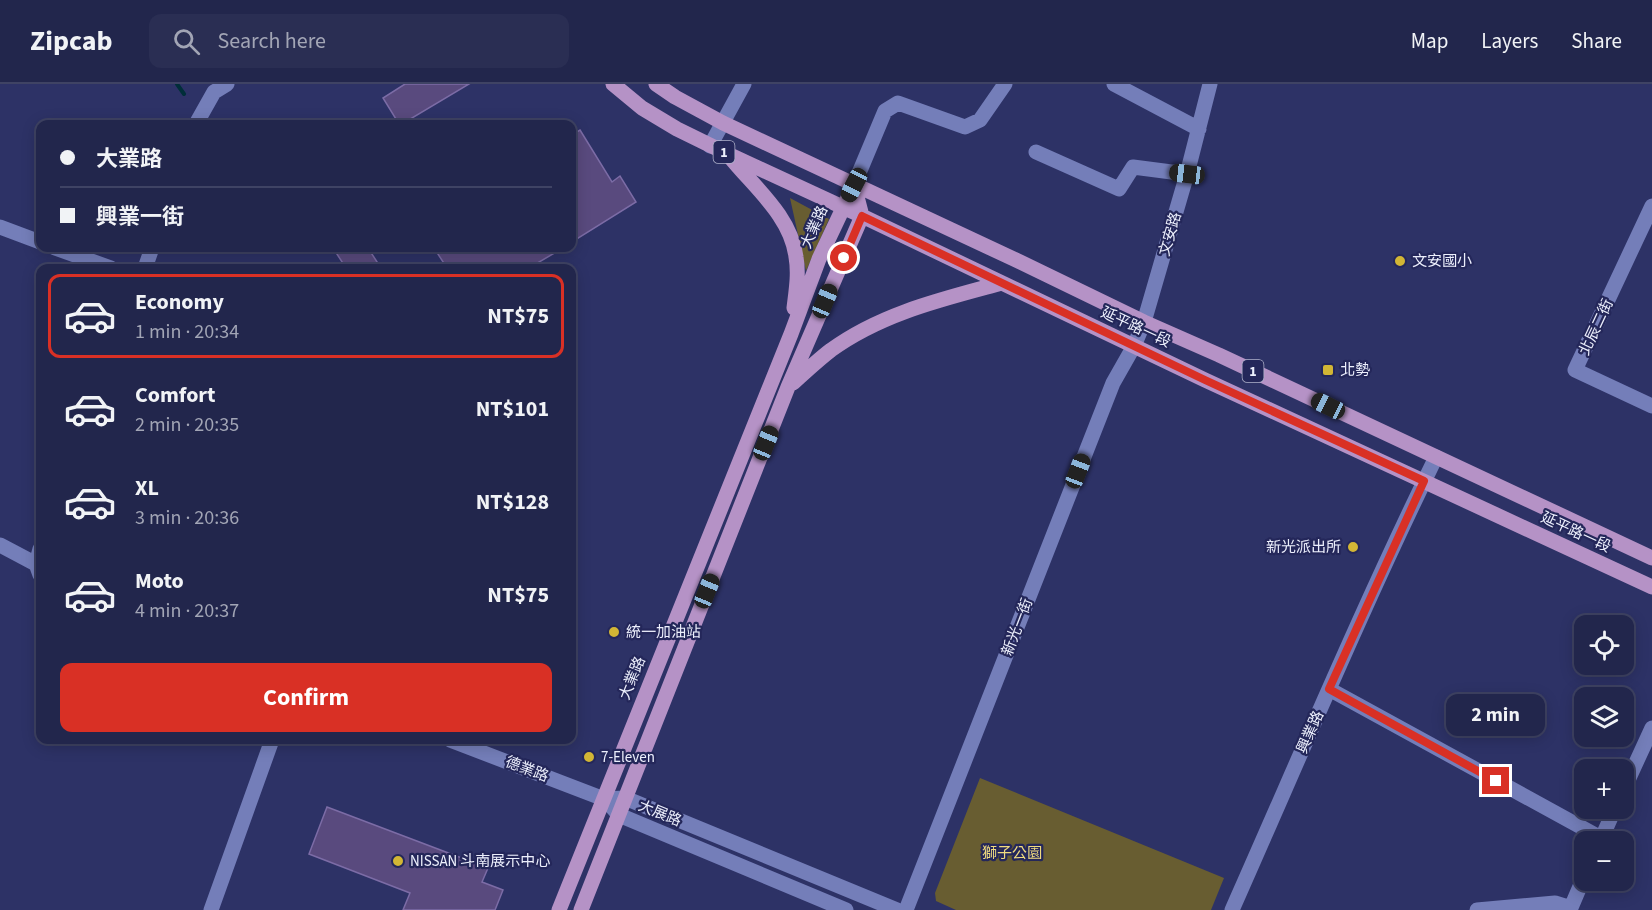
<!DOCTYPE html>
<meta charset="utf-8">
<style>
:root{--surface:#22264c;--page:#2a2e53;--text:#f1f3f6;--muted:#a2a5b5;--line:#3f4364;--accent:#d93025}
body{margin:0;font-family:"Source Sans 3","Noto Sans TC",sans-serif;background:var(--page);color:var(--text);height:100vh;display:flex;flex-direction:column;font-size:22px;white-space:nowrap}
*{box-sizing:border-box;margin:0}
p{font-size:20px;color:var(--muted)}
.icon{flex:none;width:33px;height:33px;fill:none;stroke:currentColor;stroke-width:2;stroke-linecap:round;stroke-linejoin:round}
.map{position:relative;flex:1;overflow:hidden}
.side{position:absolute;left:36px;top:180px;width:540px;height:480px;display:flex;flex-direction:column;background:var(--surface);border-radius:12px;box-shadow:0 3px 15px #0003,0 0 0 2px var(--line)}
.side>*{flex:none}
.guide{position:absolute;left:36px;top:36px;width:540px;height:132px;border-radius:12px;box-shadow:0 3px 15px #0003,0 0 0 2px var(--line);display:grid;align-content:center;height:132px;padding:0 24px;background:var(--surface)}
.buttons{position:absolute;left:1574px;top:531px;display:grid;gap:12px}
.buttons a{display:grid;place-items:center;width:60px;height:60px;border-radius:12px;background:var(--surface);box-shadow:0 3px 15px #0003,0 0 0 2px var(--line);font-size:30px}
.end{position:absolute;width:27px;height:27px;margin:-14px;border:8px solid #d93025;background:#fff;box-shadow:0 0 0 3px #fff}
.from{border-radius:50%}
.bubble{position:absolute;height:42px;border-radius:12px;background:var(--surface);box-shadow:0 3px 15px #0003,0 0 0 2px var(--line);font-size:20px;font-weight:700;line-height:42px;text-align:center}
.car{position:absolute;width:18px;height:36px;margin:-18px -9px;border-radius:8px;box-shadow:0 0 4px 2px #0007;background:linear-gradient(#222 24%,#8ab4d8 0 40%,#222 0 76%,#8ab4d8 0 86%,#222 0)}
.guide b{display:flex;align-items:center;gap:21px;height:57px;font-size:22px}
.guide b+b{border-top:2px solid var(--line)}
.guide i{width:15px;height:15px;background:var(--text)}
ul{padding:10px 0 0;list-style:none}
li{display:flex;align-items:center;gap:18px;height:84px;margin:0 12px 9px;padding:0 12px;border:3px solid transparent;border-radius:12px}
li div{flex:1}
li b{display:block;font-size:22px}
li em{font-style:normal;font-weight:700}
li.selected{border-color:var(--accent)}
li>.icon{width:54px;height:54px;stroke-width:1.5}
.primary-button{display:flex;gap:12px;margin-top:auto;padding:12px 24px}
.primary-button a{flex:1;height:69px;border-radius:12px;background:var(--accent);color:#fff;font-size:24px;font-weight:700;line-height:69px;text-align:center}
header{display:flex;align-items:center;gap:36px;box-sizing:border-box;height:84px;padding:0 30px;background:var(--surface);border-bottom:2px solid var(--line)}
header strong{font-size:28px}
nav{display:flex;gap:33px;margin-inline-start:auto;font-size:21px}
.search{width:420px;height:54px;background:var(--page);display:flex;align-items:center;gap:15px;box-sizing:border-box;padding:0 21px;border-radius:12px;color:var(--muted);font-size:22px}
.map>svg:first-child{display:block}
.green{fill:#685d31}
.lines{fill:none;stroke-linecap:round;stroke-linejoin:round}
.stream{stroke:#002e39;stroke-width:4}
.building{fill:#594a7e;stroke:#7c6ca6;stroke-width:1.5}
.minor{stroke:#747eb9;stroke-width:15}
.major{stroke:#b592c6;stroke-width:15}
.route{stroke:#d93025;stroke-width:8}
.poi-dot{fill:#d2b635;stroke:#24275a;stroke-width:2}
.labels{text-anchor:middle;stroke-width:4.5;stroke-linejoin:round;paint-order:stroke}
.shield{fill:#24275a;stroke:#b0b3cb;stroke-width:1.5}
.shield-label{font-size:14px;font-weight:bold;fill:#eceffc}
.street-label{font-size:15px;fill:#eceffc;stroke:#24275a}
.poi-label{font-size:15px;fill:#eceffc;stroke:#24275a;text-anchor:start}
.park-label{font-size:15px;fill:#f0db7f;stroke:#24275a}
</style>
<header>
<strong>Zipcab</strong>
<div class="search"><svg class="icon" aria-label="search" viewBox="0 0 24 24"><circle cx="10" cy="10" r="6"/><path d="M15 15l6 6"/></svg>Search here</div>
<nav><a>Map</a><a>Layers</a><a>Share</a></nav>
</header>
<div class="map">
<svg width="1652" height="826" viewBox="0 0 1652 826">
<rect width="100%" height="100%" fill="#2d3266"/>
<path class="green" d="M790 114 829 135 806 187Z
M980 694 1224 794 1211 826H956L936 817 935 809Z"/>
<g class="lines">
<path class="stream" d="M177 0 184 10"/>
</g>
<path class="building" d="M405 0H469L402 40H399L383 14Z
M580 46 612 98 620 92 636 118 572 158V51Z
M333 164H368L381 184H346Z
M434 164H563L529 184H447Z
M327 723 488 784 482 798 503 806 495 826H403L410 809 309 770Z"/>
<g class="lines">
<path class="minor" d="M1114 0 1199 45
M196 40 214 8 227 0
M710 62 744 0
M1036 68 1119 105 1133 83 1187 90
M854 101 885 27 898 19 965 43 980 36 1005 0
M1652 122 1575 286 1652 322
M0 143 40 158
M55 164 111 184
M145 184 152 164
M0 461 36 480 40 491
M36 480 40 465
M1329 605 1601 754
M450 656 604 715 625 714 897 826
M1623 707 1652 644
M610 721 619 731 846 826
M1600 758 1615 724
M211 826 272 656
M906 826 1113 299 1134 262 1144 238 1187 90 1210 0
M1232 826C1299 675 1363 522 1436 373
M1477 826 1555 819 1571 824
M1570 826 1584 793"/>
<path class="major" d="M613 0 642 24 677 45 728 70 862 132 1205 296 1652 503
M656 0 675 13 723 39 1016 176 1144 238 1219 271 1652 474
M730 73C754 103 791 132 796 173 799 190 796 207 794 224
M793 299C805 288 818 276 831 266 882 229 943 215 1002 199
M559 826 791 250 819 175 854 101
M581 826 788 303 862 132 854 101"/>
</g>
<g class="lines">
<path class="route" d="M844 174 862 132 1205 296 1424 397 1329 605 1496 697"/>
</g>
<g class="poi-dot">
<circle cx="1400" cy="177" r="6"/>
<rect x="1322" y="280" width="12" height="12" rx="3"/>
<circle cx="1353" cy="463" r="6"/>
<circle cx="614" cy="548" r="6"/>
<circle cx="589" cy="673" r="6"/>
<circle cx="398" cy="777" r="6"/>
</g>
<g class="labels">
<g class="shield">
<rect x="713.5" y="57" width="21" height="22" rx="4.5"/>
<rect x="1242.5" y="276" width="21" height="22" rx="4.5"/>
</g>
<g class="shield-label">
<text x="724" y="73">1</text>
<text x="1253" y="292">1</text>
</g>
<g class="street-label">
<text transform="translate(814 143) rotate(-66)" y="5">大業路</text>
<text transform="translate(1170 150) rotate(-74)" y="5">文安路</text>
<text transform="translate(1136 243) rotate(25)" y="5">延平路一段</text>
<text transform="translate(1596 243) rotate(-65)" y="5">北辰二街</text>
<text transform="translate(1576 448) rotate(25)" y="5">延平路一段</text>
<text transform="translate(1017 543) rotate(-69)" y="5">新光一街</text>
<text transform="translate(632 594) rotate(-68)" y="5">大業路</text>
<text transform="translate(1310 648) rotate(-66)" y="5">興業路</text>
<text transform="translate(527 685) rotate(21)" y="5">德業路</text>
<text transform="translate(660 729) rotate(22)" y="5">大展路</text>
</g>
<g class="poi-label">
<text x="1412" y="182">文安國小</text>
<text x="1340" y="291">北勢</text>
<text x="1341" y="468" text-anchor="end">新光派出所</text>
<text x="626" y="553">統一加油站</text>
<text x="601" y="678">7-Eleven</text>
<text x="410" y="782">NISSAN 斗南展示中心</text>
</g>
<g class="park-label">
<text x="1012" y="774">獅子公園</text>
</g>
</g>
</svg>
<div class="buttons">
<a><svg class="icon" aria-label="locate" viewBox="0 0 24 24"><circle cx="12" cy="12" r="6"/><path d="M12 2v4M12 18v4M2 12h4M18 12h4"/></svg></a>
<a><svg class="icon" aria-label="layers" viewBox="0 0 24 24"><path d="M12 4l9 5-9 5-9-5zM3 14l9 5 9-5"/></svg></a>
<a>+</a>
<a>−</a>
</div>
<i class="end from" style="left:844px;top:174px"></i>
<i class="end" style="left:1496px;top:697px"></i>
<div class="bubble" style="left:1446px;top:610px;width:99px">2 min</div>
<i class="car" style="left:1187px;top:90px;rotate:277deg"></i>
<i class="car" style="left:854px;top:101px;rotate:207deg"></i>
<i class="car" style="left:825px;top:217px;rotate:23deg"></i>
<i class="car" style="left:1328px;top:322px;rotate:296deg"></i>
<i class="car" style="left:766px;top:359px;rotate:22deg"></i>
<i class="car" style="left:1078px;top:387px;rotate:21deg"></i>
<i class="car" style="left:707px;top:507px;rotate:22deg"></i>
<div class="guide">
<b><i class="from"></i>大業路</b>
<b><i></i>興業一街</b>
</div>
<section class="side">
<ul>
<li class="selected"><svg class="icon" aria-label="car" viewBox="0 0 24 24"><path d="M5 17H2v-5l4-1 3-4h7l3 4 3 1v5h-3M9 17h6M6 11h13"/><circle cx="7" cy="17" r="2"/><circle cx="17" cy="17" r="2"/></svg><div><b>Economy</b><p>1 min · 20:34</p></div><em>NT$75</em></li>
<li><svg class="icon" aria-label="car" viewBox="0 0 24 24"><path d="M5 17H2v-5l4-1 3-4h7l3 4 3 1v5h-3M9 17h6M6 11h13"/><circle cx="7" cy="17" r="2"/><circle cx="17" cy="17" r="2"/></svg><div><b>Comfort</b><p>2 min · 20:35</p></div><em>NT$101</em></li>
<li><svg class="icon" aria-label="car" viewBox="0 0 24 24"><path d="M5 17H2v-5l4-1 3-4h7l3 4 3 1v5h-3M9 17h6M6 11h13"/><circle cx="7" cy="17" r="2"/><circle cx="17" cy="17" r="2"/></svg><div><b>XL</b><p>3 min · 20:36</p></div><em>NT$128</em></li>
<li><svg class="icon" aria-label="car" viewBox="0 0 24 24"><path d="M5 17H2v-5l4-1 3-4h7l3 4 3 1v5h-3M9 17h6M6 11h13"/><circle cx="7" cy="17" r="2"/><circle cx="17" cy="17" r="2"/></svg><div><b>Moto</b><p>4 min · 20:37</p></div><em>NT$75</em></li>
</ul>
<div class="primary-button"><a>Confirm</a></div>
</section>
</div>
